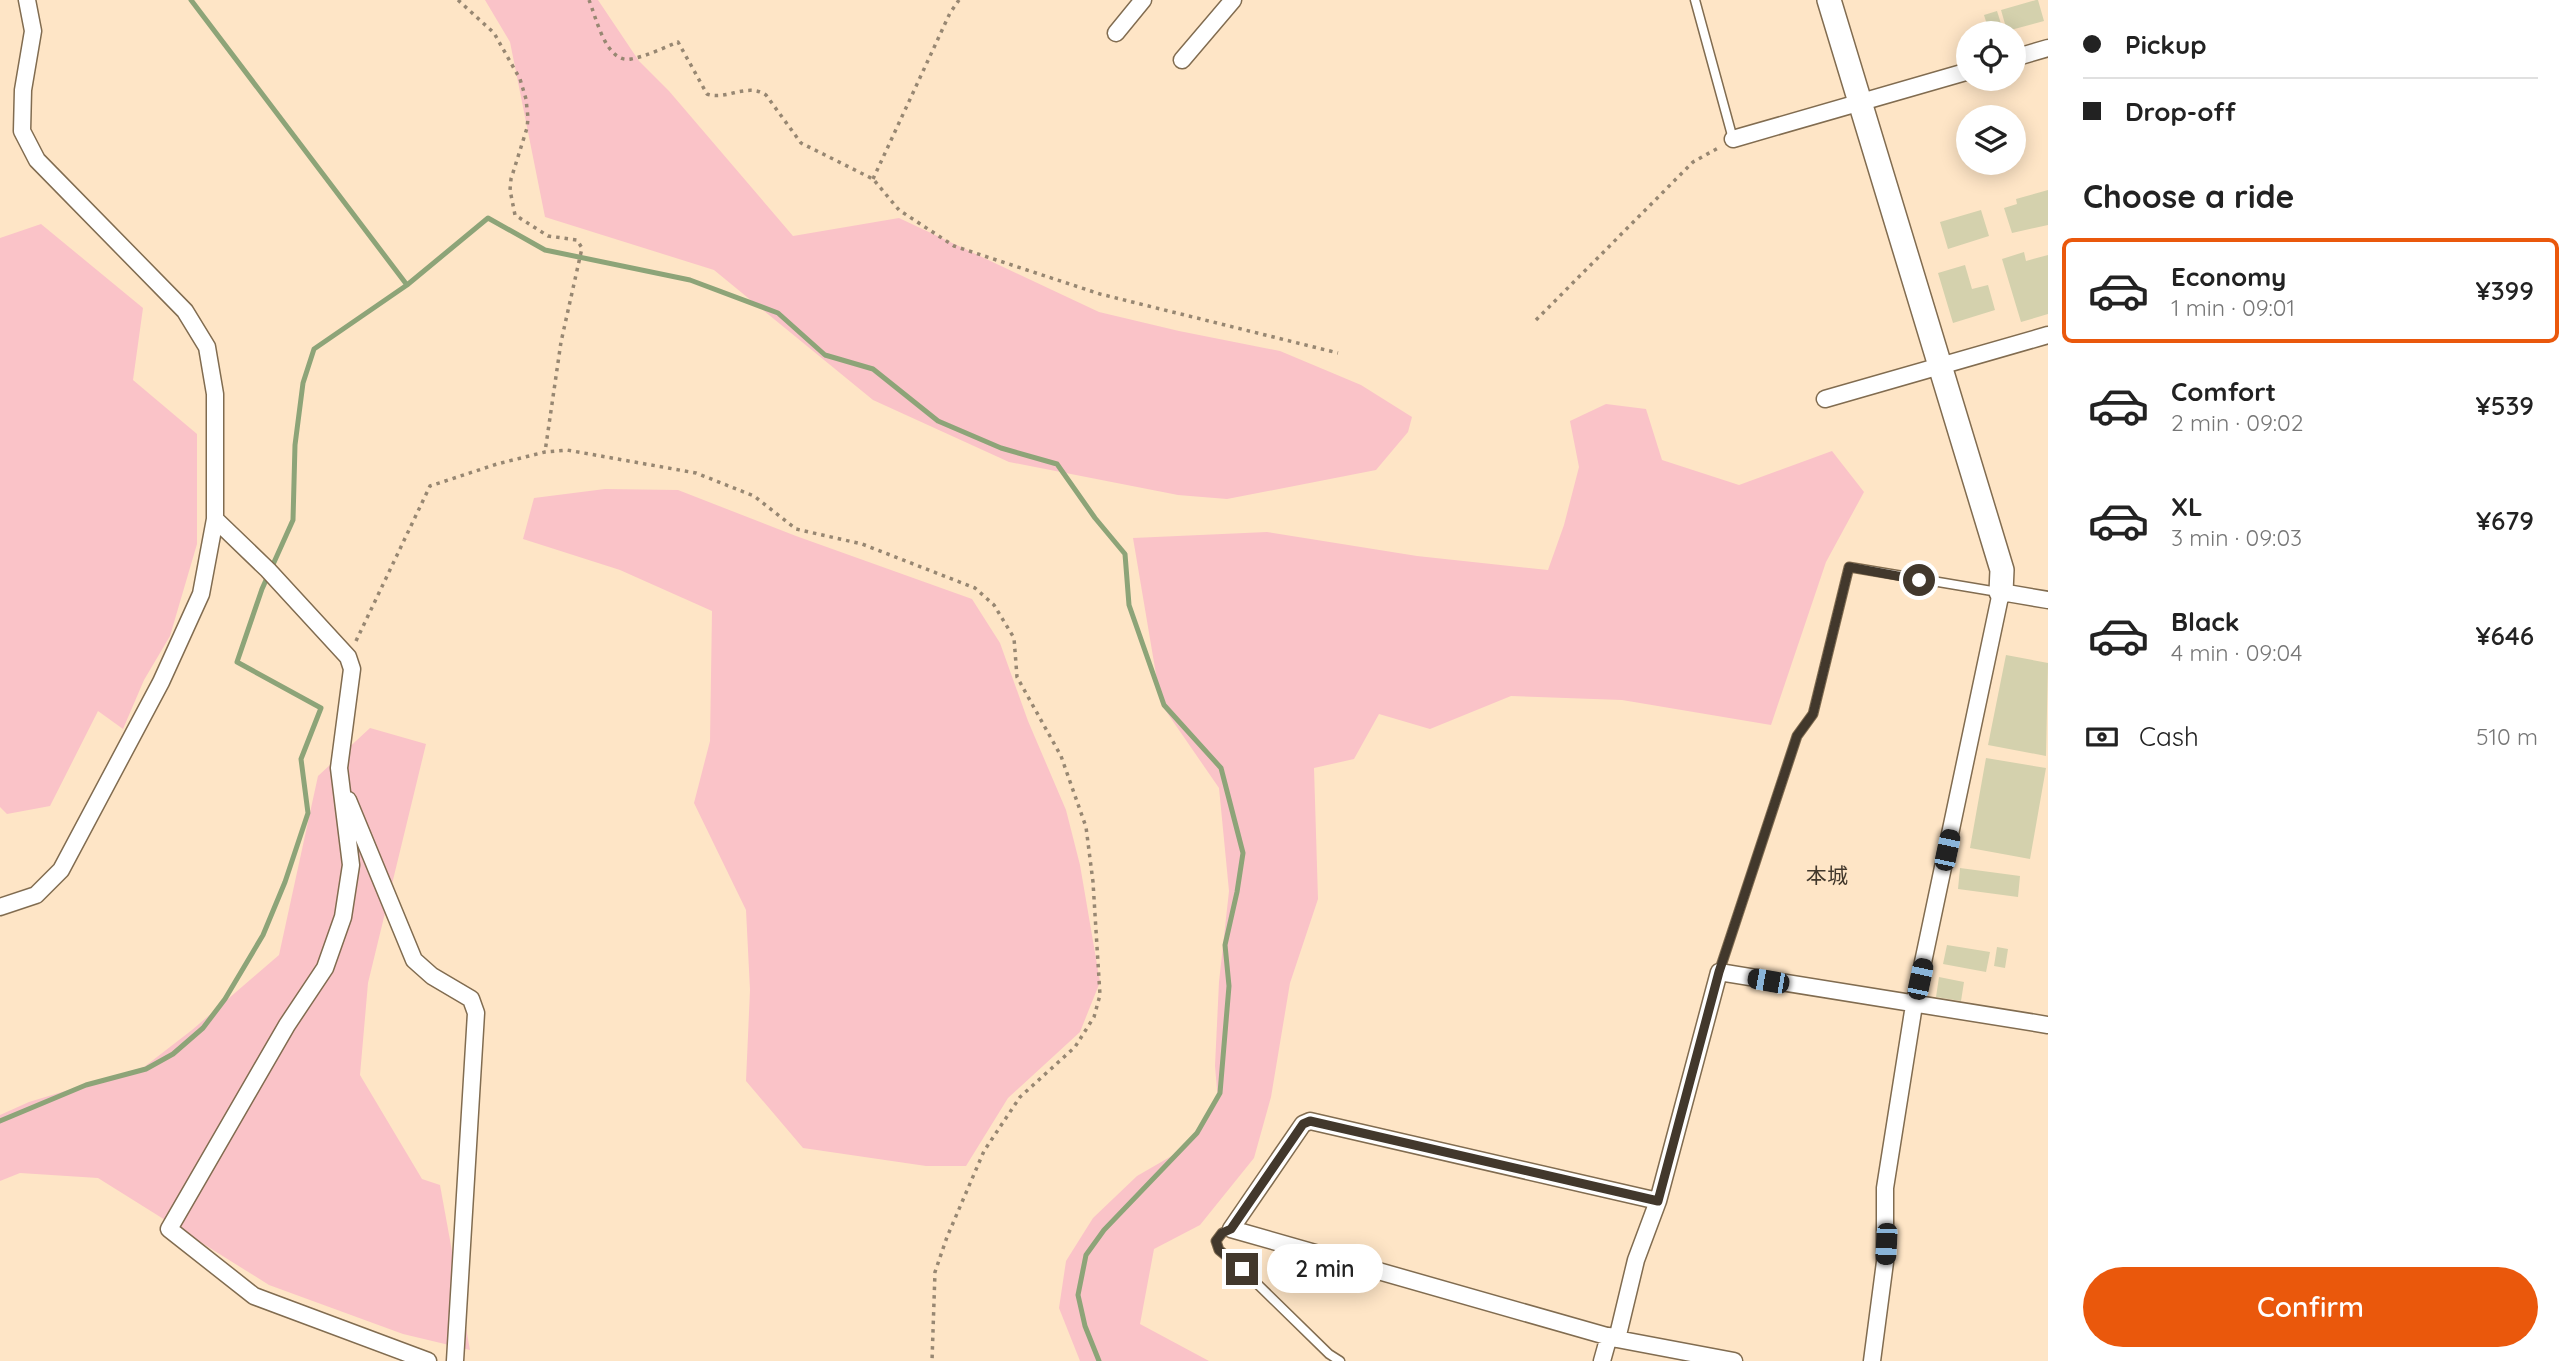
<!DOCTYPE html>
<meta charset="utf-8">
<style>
:root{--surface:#fff;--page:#f2f2f2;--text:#222;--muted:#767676;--line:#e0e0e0;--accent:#ea580c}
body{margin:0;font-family:Quicksand,"Noto Sans JP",sans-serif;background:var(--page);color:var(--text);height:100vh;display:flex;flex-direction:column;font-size:26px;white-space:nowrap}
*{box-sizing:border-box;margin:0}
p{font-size:23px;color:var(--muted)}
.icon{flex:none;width:38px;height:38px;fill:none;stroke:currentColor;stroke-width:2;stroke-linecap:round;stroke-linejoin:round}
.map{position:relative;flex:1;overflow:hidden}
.panel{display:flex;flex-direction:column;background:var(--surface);width:525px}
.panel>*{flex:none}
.banner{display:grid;align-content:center;height:154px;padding:0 35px;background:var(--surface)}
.fabs{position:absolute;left:1956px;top:21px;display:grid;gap:14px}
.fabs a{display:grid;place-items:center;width:70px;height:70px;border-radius:50%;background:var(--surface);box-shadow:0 4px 18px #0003;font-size:35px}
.end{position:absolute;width:32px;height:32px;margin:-16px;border:9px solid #42382c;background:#fff;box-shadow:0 0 0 4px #fff}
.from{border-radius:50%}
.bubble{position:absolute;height:49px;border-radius:24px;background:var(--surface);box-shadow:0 4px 18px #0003;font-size:23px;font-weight:600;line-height:49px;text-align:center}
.car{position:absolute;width:21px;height:42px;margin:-21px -10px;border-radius:9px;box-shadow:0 0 5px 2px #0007;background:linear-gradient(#222 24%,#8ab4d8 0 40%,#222 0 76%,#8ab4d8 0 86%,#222 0)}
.banner b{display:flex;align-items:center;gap:24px;height:66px;font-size:26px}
.banner b+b{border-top:2px solid var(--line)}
.banner i{width:18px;height:18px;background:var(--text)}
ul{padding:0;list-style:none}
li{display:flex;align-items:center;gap:21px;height:105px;margin:0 14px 10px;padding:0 21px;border:4px solid transparent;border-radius:10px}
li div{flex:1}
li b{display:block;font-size:26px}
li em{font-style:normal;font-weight:600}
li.selected{border-color:var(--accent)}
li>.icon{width:63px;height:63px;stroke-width:1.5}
h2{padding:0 35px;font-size:32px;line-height:84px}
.pay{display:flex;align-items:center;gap:18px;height:77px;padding:0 35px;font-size:26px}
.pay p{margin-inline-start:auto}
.button{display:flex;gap:14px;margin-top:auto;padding:14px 35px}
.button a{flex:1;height:80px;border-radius:42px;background:var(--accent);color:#fff;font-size:28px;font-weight:600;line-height:80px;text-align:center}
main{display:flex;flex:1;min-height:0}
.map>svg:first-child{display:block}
.green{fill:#fac3c8}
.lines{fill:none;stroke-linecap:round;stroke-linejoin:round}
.stream{stroke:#8da478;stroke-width:5}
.building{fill:#d4d1ad}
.lane-casing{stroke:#816c50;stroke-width:11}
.street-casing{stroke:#816c50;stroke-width:19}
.secondary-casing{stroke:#816c50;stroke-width:26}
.path{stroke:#978772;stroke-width:3.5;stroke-dasharray:3.5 5;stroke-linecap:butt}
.lane{stroke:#fff;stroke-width:8}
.street{stroke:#fff;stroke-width:16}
.secondary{stroke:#fff;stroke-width:23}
.route{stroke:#42382c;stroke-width:9}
.labels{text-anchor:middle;stroke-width:7;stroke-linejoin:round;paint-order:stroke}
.quarter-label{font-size:21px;fill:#42382c;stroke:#fee5c6}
</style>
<main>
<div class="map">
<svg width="2048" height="1361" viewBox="0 0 2048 1361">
<rect width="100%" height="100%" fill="#fee5c6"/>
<path class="green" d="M485 0H598L639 61 669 91 793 236 899 218 1099 312 1179 331 1280 351 1361 385 1412 417 1408 432 1376 470 1227 499 1178 495 1009 462 873 400 714 270 545 217 510 42Z
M41 224 143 308 133 380 197 434V544L170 636 144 680 123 729 98 711 50 806 7 814 0 807V238Z
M1606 404 1646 409 1662 460 1739 485 1832 451 1864 492 1826 562 1771 725 1622 700 1511 696 1430 729 1379 714 1354 759 1314 768 1318 899 1290 983 1271 1097 1254 1158 1200 1225 1154 1249 1140 1324 1209 1361H1080L1059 1308 1066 1261 1093 1218 1137 1176 1182 1150 1218 1101 1215 1066 1219 982 1229 891 1219 788 1161 704 1133 538 1267 532 1417 556 1548 570 1564 525 1579 467 1570 421Z
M605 489 678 490 796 536 972 599 1000 643 1028 721 1066 810 1080 865 1100 982 1080 1032 1008 1098 966 1166H926L803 1148 746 1081 750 990 746 910 694 803 710 741 712 611 620 570 523 539 534 498Z
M370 728 426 744 368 983 360 1075 422 1179 440 1185 470 1350 403 1334 269 1285 98 1178 20 1173 0 1181V1115L29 1102 144 1067 192 1030 279 955 318 776Z"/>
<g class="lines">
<path class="stream" d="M191 0 407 285
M0 1121 86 1085 146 1069 173 1054 203 1028 225 999 263 935 285 882 308 813 301 759 321 708 237 662 262 589 293 520 295 445 303 383 314 349 407 285 488 218 545 250 690 280 778 313 825 355 873 369 938 421 1001 448 1057 464 1095 518 1125 554 1129 605 1164 705 1221 768 1243 853 1237 892 1225 945 1229 986 1220 1093 1197 1133 1104 1230 1086 1255 1078 1295 1085 1326 1099 1361"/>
</g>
<path class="building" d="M2036 0H2038L2044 21 2007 31 2001 10Z
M1997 11 2002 27 1989 31 1984 15Z
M2048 190V225L2012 233 2004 208 2017 204 2016 199Z
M1981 210 1989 236 1948 249 1940 222Z
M2024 252 2026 261 2048 255V314L2021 322 2002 259Z
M1965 265 1972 289 1988 285 1995 310 1953 323 1938 273Z
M2006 655 2048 663 2046 756 1988 745Z
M1986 758 2046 768 2030 859 1970 848Z
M1960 868 2020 876 2018 897 1958 889Z
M1947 945 1990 952 1986 972 1943 964Z
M1997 947 2008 949 2005 968 1994 966Z
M1939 977 1964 982 1961 1001 1936 997Z"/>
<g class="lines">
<defs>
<path id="lane" d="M1695 0 1733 139
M1719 972 1797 736 1813 714 1849 567 1998 592
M1231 1229 1222 1233 1216 1241 1219 1250 1242 1269 1329 1354 1340 1361"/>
<path id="street" d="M1116 33 1143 0
M2014 58 2048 48
M1182 60 1233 0
M1733 139 1969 71
M1825 399 2048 335
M215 519 268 570 348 657 352 669 339 768 351 865 343 917 325 968 287 1025 169 1229 254 1296 428 1361
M348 800 414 960 432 976 471 999 476 1013 455 1361
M0 907 36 895 61 870 161 682 201 594 215 519V394L207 347 185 311 37 160 22 131 23 90 33 31 27 0
M1658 1201 1310 1121 1303 1124 1231 1229 1617 1339 1734 1361
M1617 1339 1636 1260 1658 1201 1719 972 2048 1025
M1602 1361 1609 1336
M1872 1361 1885 1262V1188L1914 1005 2001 592 2048 600"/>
<path id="secondary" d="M1829 0 2002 570 2001 592"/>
</defs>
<use href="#lane" class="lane-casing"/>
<use href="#street" class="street-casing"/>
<use href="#secondary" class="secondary-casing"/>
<path class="path" d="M458 0 494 33 520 79 526 99 528 118 527 128 511 179 510 190 515 215 548 236 577 240 582 248 561 342 545 452
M589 0C596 17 606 64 631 59 647 56 663 48 678 42L707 94C726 101 747 82 766 95L801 143 873 179 899 210 954 246 1100 294 1338 353
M873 179 950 13 959 0
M1536 320 1693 162 1720 147
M356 641 430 486 497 464 545 452 567 450 696 473 754 496 796 529 862 544 975 588 994 605 1014 638 1017 677 1061 756 1086 827 1093 882 1100 995 1094 1017 1075 1047 1020 1097 984 1151 947 1237 935 1272 932 1361"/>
<use href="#lane" class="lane"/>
<use href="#street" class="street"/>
<use href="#secondary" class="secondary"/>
</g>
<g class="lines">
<path class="route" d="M1242 1269 1219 1250 1216 1241 1222 1233 1231 1229 1303 1124 1310 1121 1658 1201 1719 972 1797 736 1813 714 1849 567 1919 580"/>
</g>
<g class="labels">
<g class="quarter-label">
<text x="1827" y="883">本城</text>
</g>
</g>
</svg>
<div class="fabs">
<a><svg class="icon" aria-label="locate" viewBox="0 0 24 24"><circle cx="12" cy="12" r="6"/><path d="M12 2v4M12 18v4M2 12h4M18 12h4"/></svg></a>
<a><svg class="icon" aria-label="layers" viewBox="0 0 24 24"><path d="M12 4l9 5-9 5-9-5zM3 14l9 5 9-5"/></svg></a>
</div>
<i class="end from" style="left:1919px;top:580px"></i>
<i class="end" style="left:1242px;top:1269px"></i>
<div class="bubble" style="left:1267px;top:1244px;width:116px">2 min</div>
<i class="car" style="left:1947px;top:850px;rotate:12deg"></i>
<i class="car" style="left:1920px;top:979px;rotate:12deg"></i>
<i class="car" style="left:1768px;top:981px;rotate:280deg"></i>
<i class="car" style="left:1886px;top:1244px;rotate:183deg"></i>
</div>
<section class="panel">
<div class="banner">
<b><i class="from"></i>Pickup</b>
<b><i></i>Drop-off</b>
</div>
<h2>Choose a ride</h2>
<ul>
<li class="selected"><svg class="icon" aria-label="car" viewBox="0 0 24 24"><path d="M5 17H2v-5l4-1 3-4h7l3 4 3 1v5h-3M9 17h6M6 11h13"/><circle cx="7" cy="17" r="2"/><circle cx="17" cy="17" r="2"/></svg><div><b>Economy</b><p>1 min · 09:01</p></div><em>¥399</em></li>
<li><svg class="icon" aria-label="car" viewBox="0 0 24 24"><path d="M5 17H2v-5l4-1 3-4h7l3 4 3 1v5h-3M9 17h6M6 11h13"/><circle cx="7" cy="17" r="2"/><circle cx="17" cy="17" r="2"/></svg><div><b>Comfort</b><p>2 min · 09:02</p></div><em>¥539</em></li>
<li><svg class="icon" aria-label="car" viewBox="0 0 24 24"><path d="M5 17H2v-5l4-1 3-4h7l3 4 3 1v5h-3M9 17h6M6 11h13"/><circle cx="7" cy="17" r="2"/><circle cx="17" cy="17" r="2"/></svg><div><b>XL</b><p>3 min · 09:03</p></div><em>¥679</em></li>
<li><svg class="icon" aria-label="car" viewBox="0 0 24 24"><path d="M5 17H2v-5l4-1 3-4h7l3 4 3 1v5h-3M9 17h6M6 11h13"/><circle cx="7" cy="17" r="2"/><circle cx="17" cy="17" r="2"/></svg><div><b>Black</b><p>4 min · 09:04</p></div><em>¥646</em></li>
</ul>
<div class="pay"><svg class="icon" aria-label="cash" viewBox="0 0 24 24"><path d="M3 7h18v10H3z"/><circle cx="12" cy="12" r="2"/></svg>Cash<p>510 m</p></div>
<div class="button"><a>Confirm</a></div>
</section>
</main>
